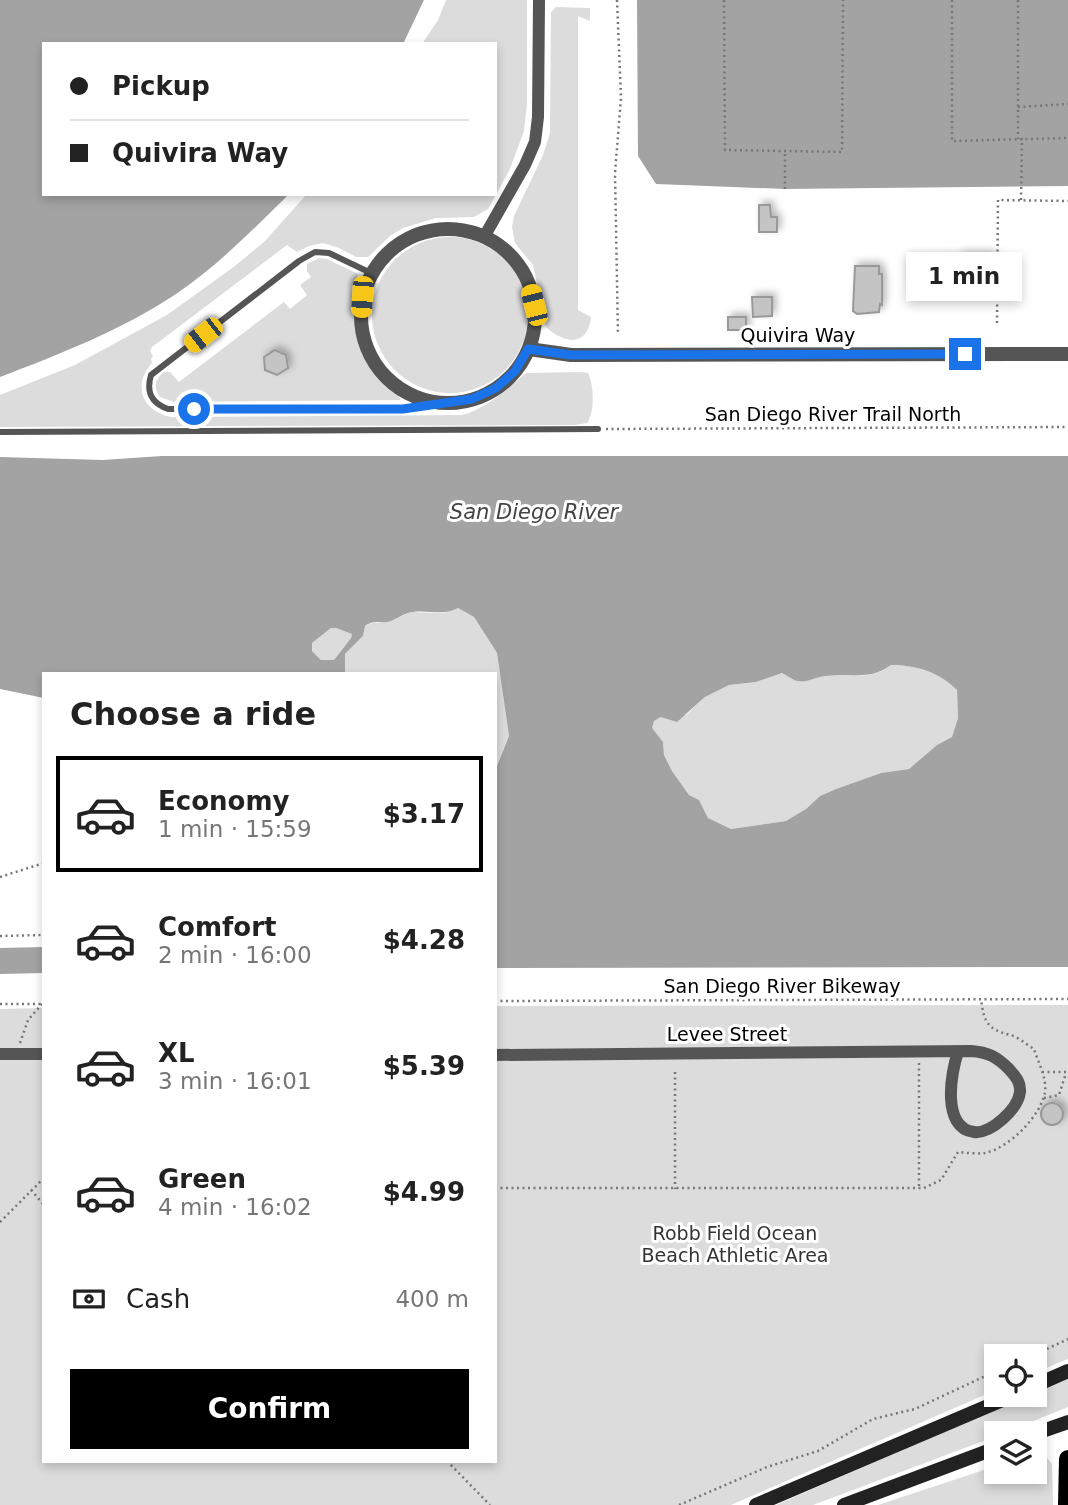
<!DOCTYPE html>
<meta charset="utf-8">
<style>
:root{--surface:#fff;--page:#f6f6f6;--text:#222;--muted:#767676;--line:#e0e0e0;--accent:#000}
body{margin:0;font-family:"DejaVu Sans",sans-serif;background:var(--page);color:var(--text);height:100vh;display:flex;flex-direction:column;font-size:26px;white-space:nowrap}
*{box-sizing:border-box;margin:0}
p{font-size:23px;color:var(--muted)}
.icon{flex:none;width:38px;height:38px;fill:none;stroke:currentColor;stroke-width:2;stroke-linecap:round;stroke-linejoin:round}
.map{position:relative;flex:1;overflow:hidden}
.details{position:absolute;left:42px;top:672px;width:455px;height:791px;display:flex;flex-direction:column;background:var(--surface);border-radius:0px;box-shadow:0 4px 10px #0003}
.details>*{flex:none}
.guide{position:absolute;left:42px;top:42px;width:455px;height:154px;border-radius:0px;box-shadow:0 4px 10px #0003;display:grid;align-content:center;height:154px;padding:0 28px;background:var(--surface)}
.fabs{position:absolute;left:984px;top:1344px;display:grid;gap:14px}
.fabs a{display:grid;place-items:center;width:63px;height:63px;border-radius:0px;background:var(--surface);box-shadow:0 4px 10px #0003;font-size:35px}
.end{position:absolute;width:32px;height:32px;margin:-16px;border:9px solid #1a73e8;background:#fff;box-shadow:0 0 0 4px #fff}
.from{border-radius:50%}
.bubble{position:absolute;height:49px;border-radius:0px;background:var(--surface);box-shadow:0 4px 10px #0003;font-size:23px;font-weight:800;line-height:49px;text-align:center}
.car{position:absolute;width:21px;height:42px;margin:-21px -10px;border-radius:9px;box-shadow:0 0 5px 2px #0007;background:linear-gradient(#f5c518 24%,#345 0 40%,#f5c518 0 76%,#345 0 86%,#f5c518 0)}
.guide b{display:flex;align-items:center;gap:24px;height:66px;font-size:26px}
.guide b+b{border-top:2px solid var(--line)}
.guide i{width:18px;height:18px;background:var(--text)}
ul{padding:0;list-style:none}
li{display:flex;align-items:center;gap:21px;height:116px;margin:0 14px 10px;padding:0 14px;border:4px solid transparent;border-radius:0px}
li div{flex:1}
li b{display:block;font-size:26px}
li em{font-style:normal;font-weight:800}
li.active{border-color:var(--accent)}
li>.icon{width:63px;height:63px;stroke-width:1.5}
h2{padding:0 28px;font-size:32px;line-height:84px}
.pay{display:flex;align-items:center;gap:18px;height:77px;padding:0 28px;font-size:26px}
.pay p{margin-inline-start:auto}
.button{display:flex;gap:14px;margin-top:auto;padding:14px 28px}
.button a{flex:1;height:80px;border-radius:0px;background:var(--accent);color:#fff;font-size:28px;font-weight:800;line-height:80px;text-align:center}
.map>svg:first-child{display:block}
.green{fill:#dcdcdc}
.water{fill:#a3a3a3;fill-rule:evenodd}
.building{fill:#c4c4c4;stroke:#999;stroke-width:2;filter:url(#shadow)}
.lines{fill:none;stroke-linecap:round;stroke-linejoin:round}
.path{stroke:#777;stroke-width:2.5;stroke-dasharray:2 3.5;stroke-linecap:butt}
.service{stroke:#555;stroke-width:6}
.minor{stroke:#555;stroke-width:12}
.tertiary{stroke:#555;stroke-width:14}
.secondary{stroke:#222;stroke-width:14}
.primary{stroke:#000;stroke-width:18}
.route{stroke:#1a73e8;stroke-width:9}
.labels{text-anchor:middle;stroke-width:6;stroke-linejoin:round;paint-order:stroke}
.street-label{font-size:19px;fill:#000;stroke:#fff}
.park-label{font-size:19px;fill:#333;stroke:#fff}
.water-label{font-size:21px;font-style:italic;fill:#444;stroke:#fff}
</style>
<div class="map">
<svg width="1068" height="1505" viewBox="0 0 1068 1505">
<defs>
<filter id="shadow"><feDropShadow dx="3.5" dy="-3.5" stdDeviation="3.5" flood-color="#0004"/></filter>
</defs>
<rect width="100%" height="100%" fill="#fff"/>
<path class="green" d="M446 0H527V104L524 131 510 169 488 209 474 217 436 218 403 228 390 236 368 257H356L339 248 323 243 309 246 297 252 287 245 152 347 150 351 153 356 151 359 152 363C132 385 142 411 171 417L462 415C487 408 506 390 526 373L581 372 588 373C594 385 595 412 587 423L575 425 0 427V395L75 365 167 315 235 266 265 241 307 194H495V44H422L438 20Z
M556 7 590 8V21L578 16V310L591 317C588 347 564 344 546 327L533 265 515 243 512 227 514 216 543 155 550 133 551 12Z
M372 315a78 78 0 1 1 156 0a78 78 0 1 1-156 0Z
M319 258 327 259 358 274C352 304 352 342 371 369 379 381 395 389 401 400L174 402 160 397C153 388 155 379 164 372H170L179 382 284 302 290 309 307 295 300 285 311 277 307 271V264Z
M458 608 474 617 497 653 509 736 495 771V674H345V654L363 636 365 626C374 621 378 623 387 622 396 621 404 613 413 612 428 612 445 616 458 608Z
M331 628H336L352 634 351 638 334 660H321L312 651V643Z
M891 665C916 665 939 672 957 690L958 718 952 737 937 745 909 769 881 773 836 789 820 796 806 809 787 821 731 829 708 818 699 800 689 795 672 771 664 755 663 742 651 728 654 721 661 717 686 715 705 697 729 685 756 682 782 673C787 675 792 680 797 681 807 683 816 677 825 676 849 674 871 681 891 665Z
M1068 1005V1359L1034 1373V1356H996V1390L731 1505H0V1009L44 1008V1461H495V1006Z
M1068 1378V1407L1004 1433H996L994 1437 813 1505H776L1030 1395H1034V1393Z
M1034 1454H1044L1052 1464 1053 1505H878L996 1466V1472H1034Z"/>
<path class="water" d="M0 0H424L403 44H44V194H289C255 228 215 268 176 294 122 330 60 354 0 377Z
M637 0H1068V186L785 189 656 184 638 156Z
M162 456H1068V967L495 968V771L509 736 497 653 474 617 458 608C443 617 425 608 408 613 401 615 394 621 387 622 378 623 374 620 365 626L363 636 345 654V674H44V698L0 689V457L103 460ZM331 628H336L352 634 351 638 334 660H321L312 651V643ZM891 665C916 665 939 672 957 690L958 718 952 737 937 745 909 769 881 773 836 789 820 796 806 809 786 821 731 829 708 818 699 800 689 795 672 771 664 755 663 742 652 728 654 721 661 717 677 722 705 697 729 685 756 682 782 673C787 675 792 680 797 681 807 683 816 677 825 676 849 673 870 681 891 665Z
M44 947V973L0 974V948Z"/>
<path class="building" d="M759 205H770L771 217H777V232H759Z
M960 255H992V299H916V295H908L907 259 960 258Z
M855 266H879V274H882V305L880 304 879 312 857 314 853 311Z
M752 297H772V316L753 317Z
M728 317H746V330H728Z
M275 350 286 355 288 368 277 375 265 370 264 357Z
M1041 1114a11 11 0 1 1 22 0a11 11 0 1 1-22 0Z"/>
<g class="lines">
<path class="path" d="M617 0 621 98 615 173 618 335
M724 0 725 150 842 152 843 0
M952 0V141L1068 138
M1018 0V139
M1018 107 1068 104
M785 189V151
M1021 200 1022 138
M997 323 998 200 1068 201
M606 429 1068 427
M0 877 44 863
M0 936 44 935
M495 1001 1068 999
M0 1004H44
M20 1043 28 1020 42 1004
M919 1063V1186
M675 1072V1189
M1042 1072H1068
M1044 1098 1059 1095 1066 1073
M495 1188H924L941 1180 958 1152C967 1153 977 1154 985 1153 1009 1148 1041 1116 1045 1092 1047 1078 1038 1062 1034 1049 1027 1045 1017 1036 1010 1035 987 1029 984 1022 981 999
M31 1190 44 1205
M0 1222 44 1178
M1032 1356 1068 1339
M447 1461 490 1505
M679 1505 767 1467 818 1451 873 1419 915 1409 996 1371"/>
<path class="service" d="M371 273 329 253 315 252 299 261 151 375C146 392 151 403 168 409H403L446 403
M0 432 598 429"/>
<path class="minor" d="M484 237 525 165 535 142 538 117 539 0
M0 1054H44
M495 1055 971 1051C988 1052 997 1057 1009 1069 1015 1076 1021 1082 1020 1092 1018 1109 991 1134 974 1132 941 1128 951 1072 958 1052"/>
<path class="tertiary" d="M361 316a87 87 0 1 1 174 0a87 87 0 1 1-174 0Z
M529 349 571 355 1068 354"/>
<path class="secondary" d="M1034 1386 1068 1371
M1034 1434 1068 1422
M756 1505 1014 1395
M844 1505 996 1448"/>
<path class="primary" d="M1067 1505 1068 1459"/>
</g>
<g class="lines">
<path class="route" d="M194 409H403L472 399 496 388 515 371 528 349 571 355 965 354"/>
</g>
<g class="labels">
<g class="street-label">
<text x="798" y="342">Quivira Way</text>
<text x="833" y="421">San Diego River Trail North</text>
<text x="782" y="993">San Diego River Bikeway</text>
<text x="727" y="1041">Levee Street</text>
</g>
<g class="park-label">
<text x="735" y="1240">Robb Field Ocean<tspan x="735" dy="22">Beach Athletic Area</tspan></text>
</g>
<g class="water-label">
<text x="534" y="519">San Diego River</text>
</g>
</g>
</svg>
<div class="fabs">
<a><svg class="icon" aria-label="locate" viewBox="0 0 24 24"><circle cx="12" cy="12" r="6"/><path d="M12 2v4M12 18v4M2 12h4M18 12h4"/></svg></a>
<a><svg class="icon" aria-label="layers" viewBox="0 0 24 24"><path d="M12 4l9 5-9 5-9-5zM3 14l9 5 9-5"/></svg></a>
</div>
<i class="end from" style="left:194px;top:409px"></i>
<i class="end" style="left:965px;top:354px"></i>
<div class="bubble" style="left:906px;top:252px;width:116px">1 min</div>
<i class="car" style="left:362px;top:297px;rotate:184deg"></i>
<i class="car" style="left:534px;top:305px;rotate:346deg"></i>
<i class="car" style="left:203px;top:335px;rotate:232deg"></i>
<div class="guide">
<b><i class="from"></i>Pickup</b>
<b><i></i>Quivira Way</b>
</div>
<section class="details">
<h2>Choose a ride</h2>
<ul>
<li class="active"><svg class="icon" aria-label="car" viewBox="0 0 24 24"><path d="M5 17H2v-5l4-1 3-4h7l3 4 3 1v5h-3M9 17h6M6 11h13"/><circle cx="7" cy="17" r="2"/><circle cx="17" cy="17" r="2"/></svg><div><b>Economy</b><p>1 min · 15:59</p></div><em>$3.17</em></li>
<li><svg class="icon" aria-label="car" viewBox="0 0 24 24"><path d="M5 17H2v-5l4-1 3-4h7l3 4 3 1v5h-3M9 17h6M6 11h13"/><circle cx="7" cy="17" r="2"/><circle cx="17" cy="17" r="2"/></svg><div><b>Comfort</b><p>2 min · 16:00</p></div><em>$4.28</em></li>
<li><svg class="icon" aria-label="car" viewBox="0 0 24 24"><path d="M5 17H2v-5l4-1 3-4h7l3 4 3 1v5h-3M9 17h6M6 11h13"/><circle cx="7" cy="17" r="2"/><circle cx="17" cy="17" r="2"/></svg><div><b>XL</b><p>3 min · 16:01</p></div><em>$5.39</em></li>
<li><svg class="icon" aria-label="car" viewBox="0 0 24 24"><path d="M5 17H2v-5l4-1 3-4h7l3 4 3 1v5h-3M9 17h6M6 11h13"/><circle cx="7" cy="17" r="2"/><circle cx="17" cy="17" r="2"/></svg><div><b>Green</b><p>4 min · 16:02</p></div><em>$4.99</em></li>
</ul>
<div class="pay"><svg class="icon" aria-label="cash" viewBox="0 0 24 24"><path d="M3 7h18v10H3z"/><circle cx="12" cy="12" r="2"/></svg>Cash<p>400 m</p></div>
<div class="button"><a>Confirm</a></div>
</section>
</div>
